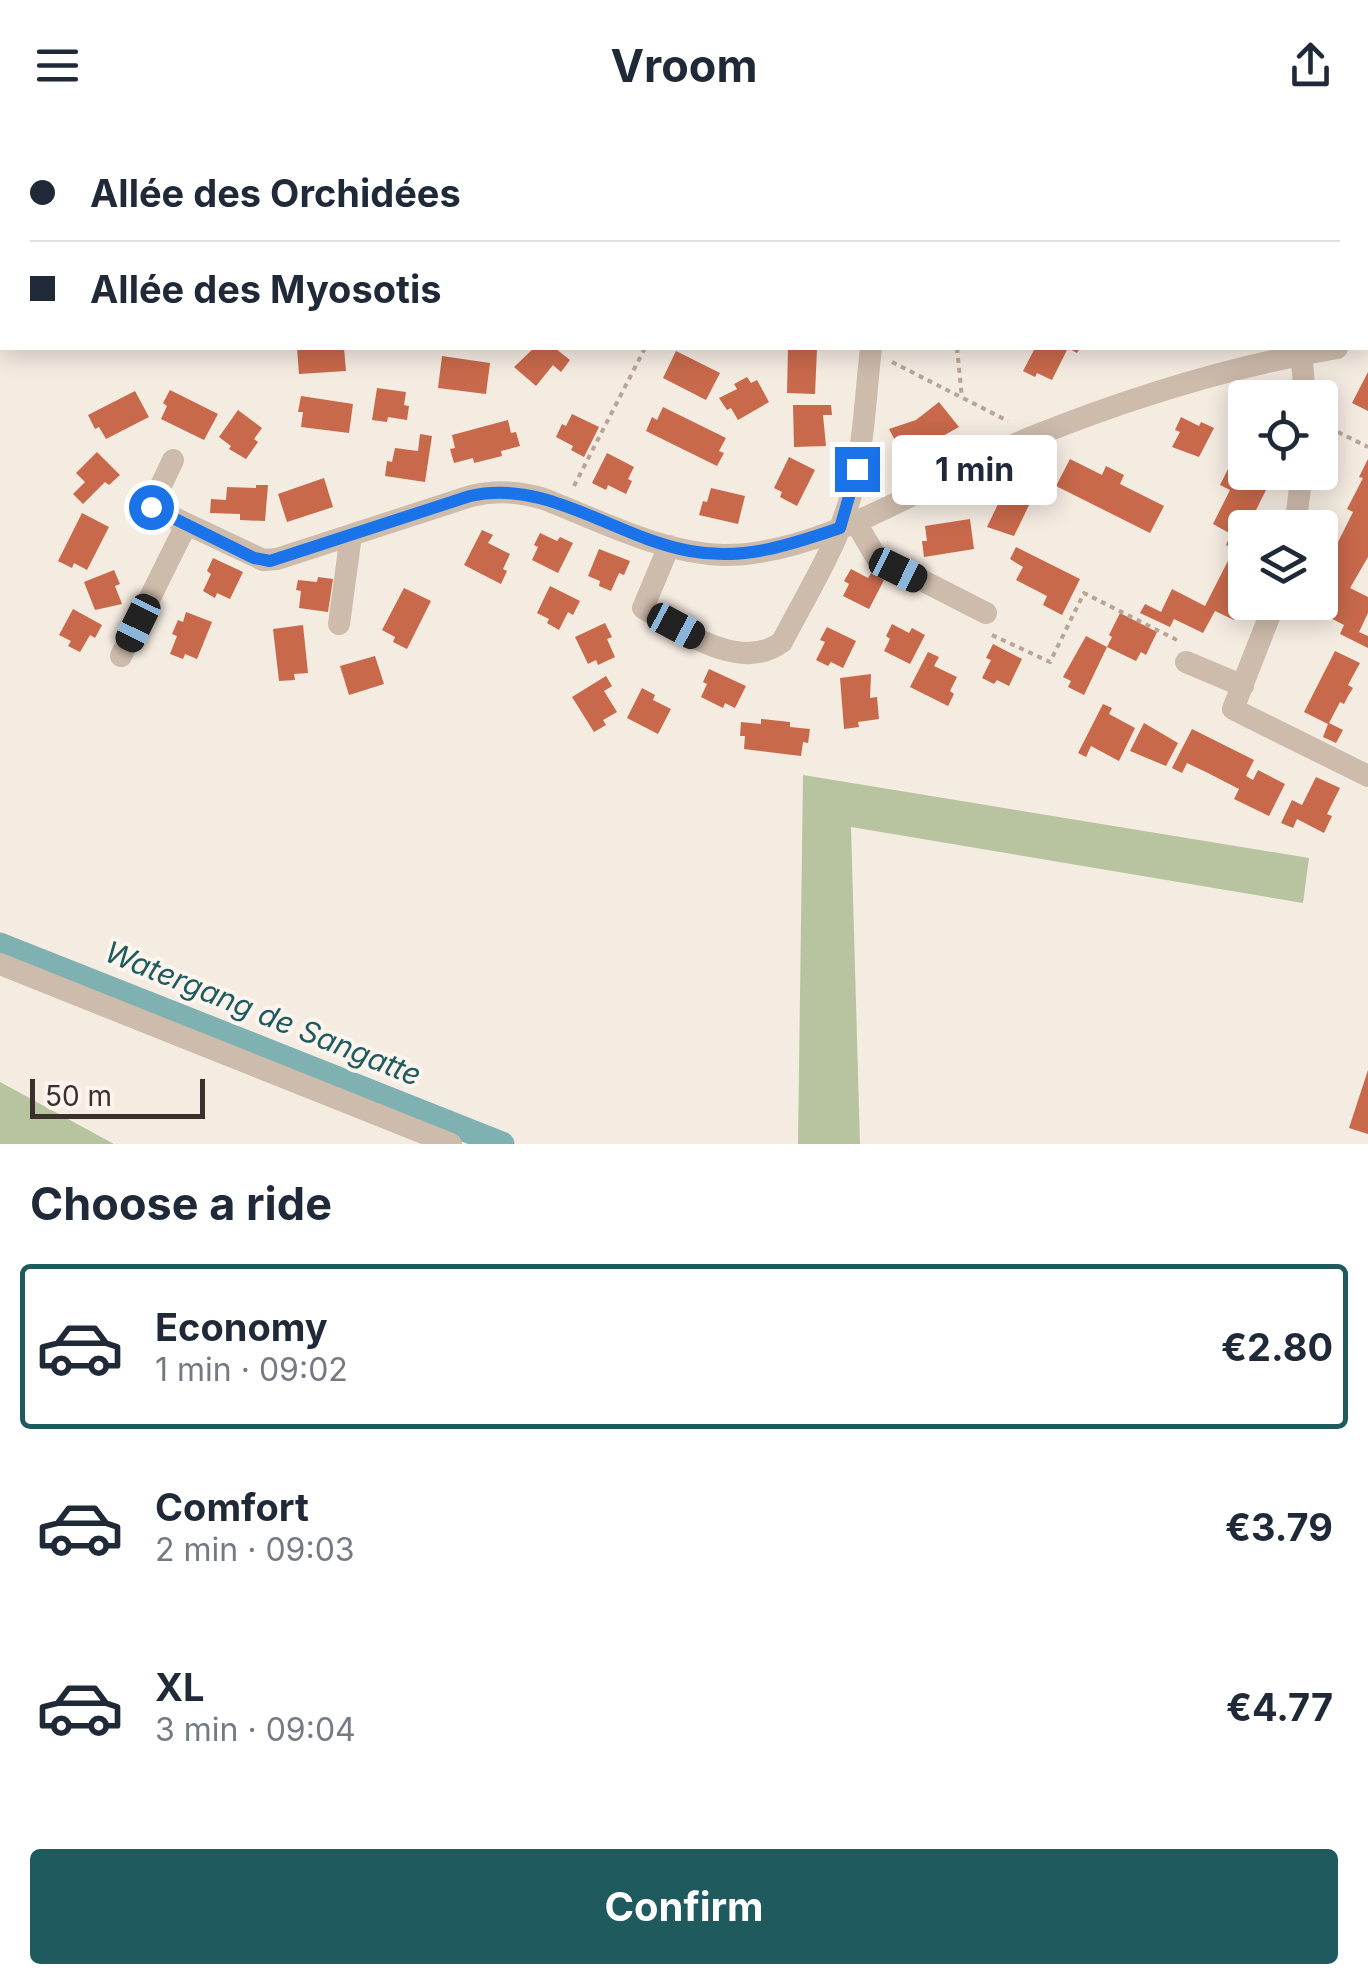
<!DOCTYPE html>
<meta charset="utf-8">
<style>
:root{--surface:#fff;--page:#f6f6f7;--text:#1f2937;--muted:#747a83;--line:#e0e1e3;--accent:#1f5a5e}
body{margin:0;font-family:Inter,sans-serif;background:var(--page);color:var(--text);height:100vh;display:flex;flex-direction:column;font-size:38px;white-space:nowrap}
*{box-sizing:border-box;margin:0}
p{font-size:32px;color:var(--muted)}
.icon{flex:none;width:55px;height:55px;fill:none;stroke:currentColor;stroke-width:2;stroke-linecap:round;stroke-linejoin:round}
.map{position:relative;height:1014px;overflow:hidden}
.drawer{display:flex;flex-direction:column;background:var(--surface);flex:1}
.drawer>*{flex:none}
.hud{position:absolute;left:0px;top:0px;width:1370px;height:220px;box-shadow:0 5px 25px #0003;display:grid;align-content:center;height:220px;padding:0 30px;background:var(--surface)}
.controls{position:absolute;left:1228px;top:250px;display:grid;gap:20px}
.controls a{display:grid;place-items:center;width:110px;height:110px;border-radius:10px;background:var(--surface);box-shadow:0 5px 25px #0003;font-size:50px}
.scale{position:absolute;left:30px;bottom:25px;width:175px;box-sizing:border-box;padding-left:10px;border:5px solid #3b302b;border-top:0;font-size:28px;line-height:35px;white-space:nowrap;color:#3b302b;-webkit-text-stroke:8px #fbf5ee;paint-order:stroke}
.end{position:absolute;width:45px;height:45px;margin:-22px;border:12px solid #1a73e8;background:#fff;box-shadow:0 0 0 5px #fff}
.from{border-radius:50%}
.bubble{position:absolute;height:70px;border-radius:10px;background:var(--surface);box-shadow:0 5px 25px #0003;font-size:32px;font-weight:700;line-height:70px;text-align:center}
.car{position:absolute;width:30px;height:60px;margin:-30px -15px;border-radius:12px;box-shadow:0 0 8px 2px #0007;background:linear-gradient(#222 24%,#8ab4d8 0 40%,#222 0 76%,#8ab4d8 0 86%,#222 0)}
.hud b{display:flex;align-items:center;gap:35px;height:95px;font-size:38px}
.hud b+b{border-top:2px solid var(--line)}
.hud i{width:25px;height:25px;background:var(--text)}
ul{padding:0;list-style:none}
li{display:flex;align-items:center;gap:30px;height:165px;margin:0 20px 15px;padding:0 10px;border:5px solid transparent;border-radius:10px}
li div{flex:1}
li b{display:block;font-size:38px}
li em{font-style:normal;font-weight:700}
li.on{border-color:var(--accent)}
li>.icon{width:90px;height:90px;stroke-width:1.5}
h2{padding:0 30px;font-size:45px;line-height:120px}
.button{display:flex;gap:20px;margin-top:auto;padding:20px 30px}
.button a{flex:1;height:115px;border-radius:10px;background:var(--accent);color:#fff;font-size:40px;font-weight:700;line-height:115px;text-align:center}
header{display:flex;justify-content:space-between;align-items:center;height:130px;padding:0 30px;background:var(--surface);font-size:45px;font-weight:700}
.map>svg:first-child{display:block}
.green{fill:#b8c4a0}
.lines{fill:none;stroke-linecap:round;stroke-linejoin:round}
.canal{stroke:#7fb0b2;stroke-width:25}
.building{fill:#c8694b}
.path{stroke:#b9a596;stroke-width:4;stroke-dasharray:5 5;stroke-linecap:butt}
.minor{stroke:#cdbbac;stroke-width:22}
.route{stroke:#1a73e8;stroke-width:12}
.labels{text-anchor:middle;stroke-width:8;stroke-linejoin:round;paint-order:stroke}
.water-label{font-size:30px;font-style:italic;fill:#1f5a5e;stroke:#fbf5ee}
</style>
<header><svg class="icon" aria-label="menu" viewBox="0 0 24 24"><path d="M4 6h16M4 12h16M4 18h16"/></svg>Vroom<svg class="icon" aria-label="share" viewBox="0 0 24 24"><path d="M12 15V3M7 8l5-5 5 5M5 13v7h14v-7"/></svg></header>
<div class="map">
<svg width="1368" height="1014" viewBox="0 0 1368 1014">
<rect width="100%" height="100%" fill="#f4ebe1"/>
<path class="green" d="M803 645 1309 728 1303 773 851 697 860 1014H798Z
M0 952 114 1014H0Z"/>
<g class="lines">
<path class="canal" d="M0 815 502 1014"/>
</g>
<path class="building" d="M297 218H344L346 241 299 244Z
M534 218H555L570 230 561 242 553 235 536 256 514 237Z
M788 218 817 219 815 264 787 263Z
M1035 218H1080L1077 223 1068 218 1052 250 1037 243 1035 247 1023 241Z
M676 221 720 243 706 270 663 248Z
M442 226 490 233 486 264 438 258Z
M1368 242V281L1352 273Z
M747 247 751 253 757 250 769 272 738 290 731 278 727 280 719 268 737 259 734 254Z
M377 258 406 262 404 275 409 276 407 290 388 287 387 292 372 290Z
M170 260 218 284 204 310 161 289 167 276 163 273Z
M135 261 149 287 106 309 99 297 95 299 88 285Z
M1242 261 1254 268H1245V295L1229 287Z
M301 266 353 274 349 303 301 297 303 282H298Z
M939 272 959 297 941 307 944 311 917 326 914 321 900 329 893 316 897 314 889 299 916 290Z
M793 275H831L832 285H823L826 316 794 317Z
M663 277 726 308 719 321 724 323 717 336 646 301 652 287 657 290Z
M238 280 262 298 254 309 258 312 246 329 229 319 231 316 219 307Z
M572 284 599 297 584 327 571 320 573 316 556 307 562 294 566 296Z
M1181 287 1199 296 1201 292 1214 298 1199 327 1172 317 1180 302 1175 300Z
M508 290 511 303 516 302 520 316 501 321 502 326 474 333 473 328 454 333 450 319 455 318 452 305Z
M420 304 432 306 425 352 385 346 387 331 392 332 395 318 418 321Z
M97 322 120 345 109 355 105 352 83 374 73 364 85 352 76 343Z
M607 323 634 337 628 349 632 351 626 364 608 355 606 360 592 353Z
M1240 326 1245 329V342H1268L1264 350 1270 352 1255 382 1259 384 1253 398H1245V459L1241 466 1245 468 1234 490 1215 481 1203 503 1174 489 1170 497 1140 483 1145 474 1161 482 1172 459 1205 476 1234 419 1226 415 1231 404 1213 394 1230 360 1220 355 1231 333 1235 336Z
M789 327 815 340 797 376 780 367 782 362 774 358Z
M1070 329 1102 345 1106 336 1124 345 1120 354 1164 376 1150 403 1056 356Z
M1368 329V427L1350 458 1368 467V483L1359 502 1368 506V518L1340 504 1344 495 1317 481 1328 458 1322 455 1327 446 1322 444 1353 382 1347 379 1363 348 1359 347Z
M324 348 333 377 287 392 278 364Z
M256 355H268L265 391 240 390V384L210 383 211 369 226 370 227 357 256 358Z
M1001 357 1019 366 1021 361 1033 367 1014 406 987 397 999 372 994 370Z
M711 358 745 366 738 394 699 385 703 371 707 372Z
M82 383 109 397 87 440 74 433 72 438 58 431Z
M970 389 974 419 924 427 922 411H927L925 396Z
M482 400 493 405 488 413 510 424 503 439 507 441 501 454 464 435Z
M540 403 557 411 560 407 573 413 558 443 532 430 538 417 534 415Z
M1016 417 1080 449 1062 485 1043 475 1047 466 1016 450 1023 437 1010 429Z
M599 419 630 431 624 445 619 443 611 461 599 456 600 451 588 446Z
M213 428 243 442 230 469 217 463 215 468 203 461 211 444 207 441Z
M851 439 868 448 871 443 884 450 869 479 843 466 849 454 844 451Z
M114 440 120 454 115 456 122 474 95 480 84 452Z
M318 447 333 449 328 482 299 478 301 461 296 460 298 450 317 452Z
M550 456 580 471 573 485 568 482 559 500 547 493 549 489 537 483Z
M404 458 431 471 407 519 393 512 395 507 382 500Z
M73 479 102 495 95 508 90 505 80 522 68 516 71 511 59 505Z
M186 482 212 492 197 529 185 524 183 529 170 524 177 506 172 504 178 490 183 492Z
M1120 483 1157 502 1146 525 1141 522 1136 531 1107 517 1112 507 1109 505Z
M605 493 612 507 607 509 615 527 598 535 596 530 588 534 575 507Z
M892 494 909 503 912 498 925 505 910 534 884 521 890 509 886 506Z
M303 495 308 543 294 544 295 550 279 551 273 499Z
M827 497 856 511 843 538 831 532 828 536 816 530 825 512 820 510Z
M1086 506 1107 517 1084 565 1068 557 1071 551 1063 547Z
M993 514 1022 529 1009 556 997 550 994 554 982 548 991 530 986 528Z
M1335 521 1360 533 1348 555 1353 558 1348 566 1344 574 1340 572 1329 593 1343 600 1336 613 1323 607 1328 594 1304 582Z
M928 522 939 527 934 536 957 547 950 561 954 564 948 576 910 557Z
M375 526 384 554 349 565 340 536Z
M709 539 746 556 735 578 725 573 723 578 701 567 707 554 703 552Z
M871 544 870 568 877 567 879 589 858 592 859 597 844 599 840 548Z
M606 546 612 556 604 561 617 582 603 590 606 595 594 602 572 567Z
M642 558 655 565 653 570 671 579 658 604 627 588Z
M1103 574 1112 578 1109 584 1135 598 1119 631 1091 616 1086 627 1078 623Z
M761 589 790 592V597L810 599 808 613 803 612 801 626 744 619 745 606H740L741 592 761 594Z
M1144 593 1178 613 1166 636 1130 621Z
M1192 599 1254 630 1246 646 1253 650 1258 640 1285 654 1269 686 1234 669 1239 659 1208 643 1187 633 1182 643 1172 638Z
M1316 647 1340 658 1327 684 1332 686 1324 703 1297 689 1293 698 1281 693 1292 670 1302 675Z
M1368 940V1004L1349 998Z"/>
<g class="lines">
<path class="path" d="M1038 2 1039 0
M957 218 962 268
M892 232 1008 291
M1320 293 1368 317
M574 356 645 218
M992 505 1050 532 1084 463 1177 510"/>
<path class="minor" d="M828 0 829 2
M1198 0 1199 2
M488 2 491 0
M1293 2 1295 0
M1301 218 1305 268
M173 330 151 377 263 430 277 429 471 366C496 360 519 361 544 369 601 391 661 423 723 425 825 426 939 345 1032 307 1131 267 1232 236 1337 218
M855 391 876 427 986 483
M1295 398 1302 342
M669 416 643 478C681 499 739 544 782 512 805 467 835 420 849 372 864 321 865 269 871 218
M1275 472 1233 579 1368 646
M339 494 351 405
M121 526 186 395
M1186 532 1243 556
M0 834 451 1014"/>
</g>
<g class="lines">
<path class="route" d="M151 377 254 428 270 431 470 366C547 348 616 408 690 421 743 431 790 415 840 398L857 339"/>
</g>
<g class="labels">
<g class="water-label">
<text transform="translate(263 884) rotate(22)" y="10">Watergang de Sangatte</text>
</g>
</g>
</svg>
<div class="controls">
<a><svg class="icon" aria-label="locate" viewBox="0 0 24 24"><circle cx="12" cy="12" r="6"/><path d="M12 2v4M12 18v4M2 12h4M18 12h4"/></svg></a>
<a><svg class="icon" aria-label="layers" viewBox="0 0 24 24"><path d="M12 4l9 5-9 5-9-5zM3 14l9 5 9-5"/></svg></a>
</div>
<div class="scale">50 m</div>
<i class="end from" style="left:151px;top:377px"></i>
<i class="end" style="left:857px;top:339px"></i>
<div class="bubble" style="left:892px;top:305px;width:165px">1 min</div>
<i class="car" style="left:898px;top:440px;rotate:116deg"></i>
<i class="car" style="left:138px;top:493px;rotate:206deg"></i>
<i class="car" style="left:676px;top:496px;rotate:118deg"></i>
<div class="hud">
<b><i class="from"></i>Allée des Orchidées</b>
<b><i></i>Allée des Myosotis</b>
</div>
</div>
<section class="drawer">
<h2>Choose a ride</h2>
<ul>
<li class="on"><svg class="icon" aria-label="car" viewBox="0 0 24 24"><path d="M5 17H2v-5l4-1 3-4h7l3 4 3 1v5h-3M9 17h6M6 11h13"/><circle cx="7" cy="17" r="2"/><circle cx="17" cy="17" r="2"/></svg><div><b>Economy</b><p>1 min · 09:02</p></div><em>€2.80</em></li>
<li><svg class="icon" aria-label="car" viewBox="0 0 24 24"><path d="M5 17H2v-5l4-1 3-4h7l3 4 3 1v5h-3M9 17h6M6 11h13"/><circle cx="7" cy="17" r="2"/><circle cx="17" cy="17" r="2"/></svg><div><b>Comfort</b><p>2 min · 09:03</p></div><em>€3.79</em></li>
<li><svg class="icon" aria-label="car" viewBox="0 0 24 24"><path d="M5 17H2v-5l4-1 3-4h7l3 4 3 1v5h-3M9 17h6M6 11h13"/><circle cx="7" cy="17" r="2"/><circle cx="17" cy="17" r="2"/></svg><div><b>XL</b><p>3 min · 09:04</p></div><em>€4.77</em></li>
</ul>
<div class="button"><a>Confirm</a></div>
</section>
